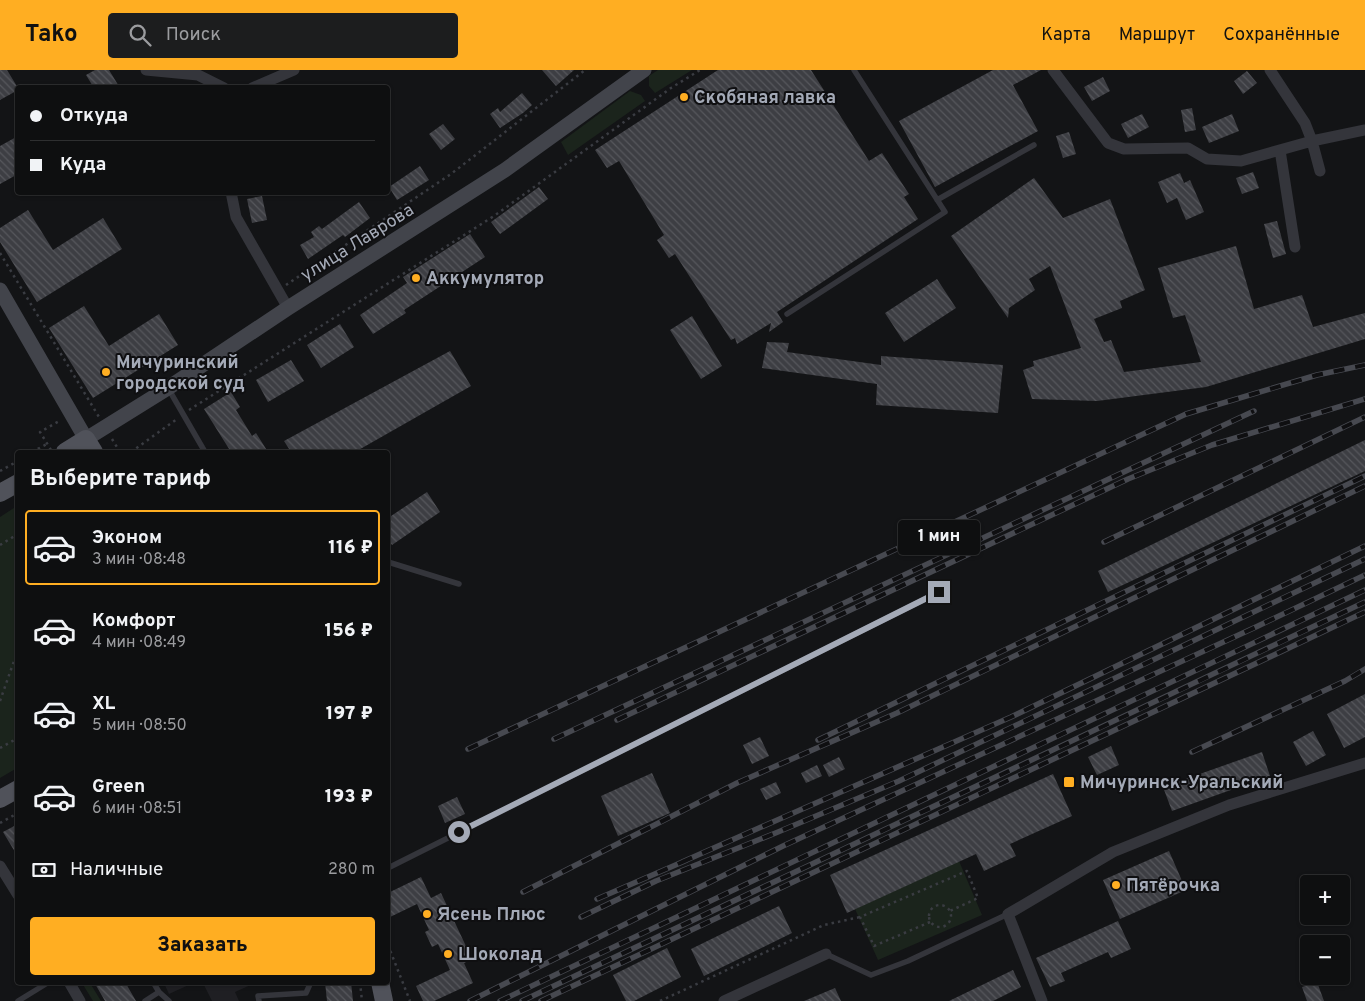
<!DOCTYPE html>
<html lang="ru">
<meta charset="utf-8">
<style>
:root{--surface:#0e0f10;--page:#1c1d1e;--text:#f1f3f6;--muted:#9b9c9f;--line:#2e2f30;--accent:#ffae22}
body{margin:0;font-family:Overpass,sans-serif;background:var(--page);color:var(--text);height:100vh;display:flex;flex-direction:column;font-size:19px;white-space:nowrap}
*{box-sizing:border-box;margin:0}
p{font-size:16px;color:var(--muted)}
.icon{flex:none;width:28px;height:28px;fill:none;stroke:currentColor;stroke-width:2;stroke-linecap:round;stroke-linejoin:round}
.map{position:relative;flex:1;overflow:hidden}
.panel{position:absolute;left:15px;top:380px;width:375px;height:535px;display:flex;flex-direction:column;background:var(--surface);border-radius:5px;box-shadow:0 1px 4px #0004,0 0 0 1px var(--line)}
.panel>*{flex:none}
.guide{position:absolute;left:15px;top:15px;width:375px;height:110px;border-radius:5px;box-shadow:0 1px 4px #0004,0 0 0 1px var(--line);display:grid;align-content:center;height:110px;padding:0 15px;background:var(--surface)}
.tools{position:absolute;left:1300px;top:805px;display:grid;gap:10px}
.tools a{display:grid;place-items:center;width:50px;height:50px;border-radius:5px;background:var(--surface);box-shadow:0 1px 4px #0004,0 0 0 1px var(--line);font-size:25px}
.end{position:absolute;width:22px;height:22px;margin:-11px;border:6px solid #a4aab7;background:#111;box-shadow:0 0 0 2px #111}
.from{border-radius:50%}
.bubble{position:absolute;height:35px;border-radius:5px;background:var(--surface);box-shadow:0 1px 4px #0004,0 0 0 1px var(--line);font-size:16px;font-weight:800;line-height:35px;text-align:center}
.guide b{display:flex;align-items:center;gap:18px;height:48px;font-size:19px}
.guide b+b{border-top:1px solid var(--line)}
.guide i{width:12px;height:12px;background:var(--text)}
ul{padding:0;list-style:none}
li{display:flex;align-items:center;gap:15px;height:75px;margin:0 10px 8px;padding:0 5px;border:2px solid transparent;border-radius:5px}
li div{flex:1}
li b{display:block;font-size:19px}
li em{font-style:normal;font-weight:800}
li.active{border-color:var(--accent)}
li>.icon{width:45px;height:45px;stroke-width:1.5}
h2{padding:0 15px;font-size:22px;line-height:60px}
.pay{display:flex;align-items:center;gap:12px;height:55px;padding:0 15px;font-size:19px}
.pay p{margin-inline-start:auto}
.action{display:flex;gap:10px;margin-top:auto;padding:10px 15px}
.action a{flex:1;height:58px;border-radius:5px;background:var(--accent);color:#111;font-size:20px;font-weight:800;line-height:58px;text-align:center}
header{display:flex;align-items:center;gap:30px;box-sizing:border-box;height:70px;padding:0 25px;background:var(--accent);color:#111}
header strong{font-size:24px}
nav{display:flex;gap:28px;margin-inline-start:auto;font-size:18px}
.search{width:350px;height:45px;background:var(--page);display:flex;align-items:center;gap:12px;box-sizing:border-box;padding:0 18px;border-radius:5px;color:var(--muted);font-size:19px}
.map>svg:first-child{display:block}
.built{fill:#1f1f23}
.green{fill:#1b241c}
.building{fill:url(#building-back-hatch)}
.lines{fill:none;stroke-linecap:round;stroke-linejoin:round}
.path{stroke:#3a3c42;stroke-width:2.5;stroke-dasharray:2.5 4;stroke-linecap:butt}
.lane{stroke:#34353b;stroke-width:5.5}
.street{stroke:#34353b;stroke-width:11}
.secondary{stroke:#42444b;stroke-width:15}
.primary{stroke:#50525a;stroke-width:18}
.rail-casing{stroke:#474950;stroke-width:5.5}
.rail{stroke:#0f0f11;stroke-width:4;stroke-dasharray:11;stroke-linecap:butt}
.route{stroke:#a4aab7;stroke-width:6}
.poi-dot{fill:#ffae22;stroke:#0f0f11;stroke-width:2}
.labels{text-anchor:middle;stroke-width:4;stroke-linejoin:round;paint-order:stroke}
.poi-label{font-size:18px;font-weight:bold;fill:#a4aab7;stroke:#0f0f11;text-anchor:start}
.street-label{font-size:18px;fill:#a4aab7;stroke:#0f0f11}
</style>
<header>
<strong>Tako</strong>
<div class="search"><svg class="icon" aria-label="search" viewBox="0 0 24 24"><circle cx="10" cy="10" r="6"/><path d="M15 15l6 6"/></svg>Поиск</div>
<nav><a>Карта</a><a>Маршрут</a><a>Сохранённые</a></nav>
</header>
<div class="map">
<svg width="1365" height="931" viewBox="0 0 1365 931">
<defs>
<pattern id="building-back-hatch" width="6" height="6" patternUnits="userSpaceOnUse" patternTransform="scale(1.25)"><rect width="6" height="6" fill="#3d3e43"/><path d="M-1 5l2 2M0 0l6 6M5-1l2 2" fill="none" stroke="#56575c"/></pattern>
</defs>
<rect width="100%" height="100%" fill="#131416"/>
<path class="built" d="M164 913H193L169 924Z
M203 913H255L235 922 239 931H212Z"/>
<path class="green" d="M658 0H692L655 23 649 16V6Z
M630 21 641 25 645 31 568 85 561 72Z
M17 436V698L0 708V447Z
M959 791 982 845 878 890 855 839Z
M82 913H90L101 931H93Z"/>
<path class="building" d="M0 0H7L18 18V20L0 30Z
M95 0H109L120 18H94L86 5Z
M542 0H574L556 16Z
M718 0H811L869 91 882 83 909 124 904 127 918 149 777 242 783 252 769 262 771 253 737 274 735 268 731 270 675 184 669 188 657 170 664 165 619 91 607 98 595 80Z
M993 0H1041L1013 15 1038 61 935 117 899 51Z
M1247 1 1257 13 1243 24 1234 11Z
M1103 7 1110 21 1092 31 1084 17Z
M522 23 532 35 523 43 500 58 490 44 498 38 500 42Z
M1192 38 1196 60 1185 62 1181 40Z
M1142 44 1149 57 1128 68 1121 54Z
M1232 44 1239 61 1209 73 1202 57Z
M443 54 455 69 441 80 429 64Z
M1069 62 1076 84 1063 88 1056 66Z
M18 66V104L0 114V76Z
M420 96 429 110 397 130 389 117Z
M1253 102 1259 118 1242 124 1236 108Z
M1180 103 1184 113 1190 110 1204 142 1186 150 1177 128 1167 133 1158 112Z
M1034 108 1063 148 1110 129 1145 220 1120 231 1122 238 1094 249 1104 272 1111 270 1124 302 1201 292 1185 245 1173 248 1158 198 1236 176 1254 239 1302 225 1313 257 1365 243V269L1206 317 1097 331 1032 329 1023 300 1034 296 1033 291 1081 278 1050 196 1029 209 1035 220 1009 238 1008 248 951 166Z
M539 117 548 129 500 164 491 152Z
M262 126 267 150 252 153 247 129Z
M359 132 370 148 345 167 343 165 308 189 300 175 314 167 311 162 319 156 322 159Z
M28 140 53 180 103 148 122 179 37 232 0 172V158Z
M1277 151 1286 184 1273 188 1264 154Z
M470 164 485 187 404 240 406 243 373 264 360 245 407 213 403 207Z
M937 209 956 238 904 272 885 243Z
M84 236 109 276 159 244 178 275 93 328 49 258Z
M692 246 722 296 701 309 670 260Z
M340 254 354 277 321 298 307 275Z
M767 272 789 273 787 282 881 295V286L1003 295 998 343 876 335 877 314 762 298Z
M450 281 471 316 355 382H291L284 371Z
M291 290 304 311 268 332 256 310Z
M231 322 240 337 236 340 252 366 256 363 268 382H231L204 339Z
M1365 370V401L1108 522 1098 501Z
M427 422 440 442 392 475 388 469V448Z
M1365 624V667L1344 678 1327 644Z
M1313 661 1326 685 1306 696 1293 672Z
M760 667 769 686 752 694 743 675Z
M1111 676 1119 695 1097 705 1088 687Z
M1262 682 1270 706 1172 741 1163 717Z
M839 687 845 699 829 707 823 695Z
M817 695 822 706 806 713 801 703Z
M652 703 670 743 618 766 601 726Z
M1053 704 1072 746 1010 774 1016 786 984 801 976 784 847 843 830 805Z
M776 712 781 723 766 730 760 719Z
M457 727 465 744 445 753 438 736Z
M18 754V787L3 762Z
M1169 781 1186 820 1120 849 1103 810Z
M421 807 431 828 441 823 472 889 464 893 473 913 434 931H423L416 916 450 900 438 874 432 877 425 862 429 860 417 834 388 848V823Z
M779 836 792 863 704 906 691 879Z
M1118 851 1131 879 1111 888 1108 882 1061 903 1065 911 1050 917 1036 888Z
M667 878 681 907 634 931H626L613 905Z
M1013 900 1021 917 993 931H949Z
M94 912H125L136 931H105Z
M325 912H351L353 931H327Z
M1317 912 1324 931H1307L1302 917Z
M835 918 841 931H804Z"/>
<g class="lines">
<path class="path" d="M0 183 99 347
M286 215 451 104 585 0
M189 340 494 146 671 18 700 0
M112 369 120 382
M51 380 40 362 61 350
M32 382 47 374
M131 382 177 349
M0 401 18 391
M0 475 18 464
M0 631 14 591
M0 678 18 668
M0 753 18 743
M929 846a11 11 0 1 1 22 0a11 11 0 1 1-22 0Z
M930 852 874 876 860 847 967 801 978 828 950 841
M388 875 410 931
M360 912 362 931
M660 931 824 855 860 847"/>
<path class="lane" d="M937 130 1034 75
M787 244 945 142 854 0
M168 318 205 382
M388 492 459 514
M388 798 939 522
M826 884 871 905 908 891 1008 844
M159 922 169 931
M18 931 49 912
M145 931 159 922 153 912
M259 931 258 926 306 923 311 912"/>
<path class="street" d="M146 0 198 5 224 18
M1053 0 1108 73 1124 79 1188 78 1207 89 1241 91 1312 71 1365 60
M1270 0 1305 53 1312 71 1320 101
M252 18 294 0
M1280 80 1295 177
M231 122 236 147 288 238
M0 796 18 825
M69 912 80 931
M724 931 826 884
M1042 931 1008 844 1113 782 1229 735 1365 693"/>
<path class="secondary" d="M0 220 86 369 168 318 288 238 505 100 644 0"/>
<path class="primary" d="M65 382 86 369 94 382
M0 423 18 413
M0 729 18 719
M380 912 384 931"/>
<defs>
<path id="rail" d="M1104 472 1365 347
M617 650 1128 409 1212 375 1365 329
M554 669 1254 341
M818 670 1365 406
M468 679 1186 344 1317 305 1365 295
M1192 682 1345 611 1365 599
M682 792 1011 647 1365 476
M523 822 737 713 897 643 1365 416
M597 829 687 790
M581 847 656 811 778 762 899 711 1365 489
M470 931 783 776 1258 556 1365 505
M500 931 1365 520
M522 931C803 798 1084 666 1365 532
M541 931 1365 542"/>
</defs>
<use href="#rail" class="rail-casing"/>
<use href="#rail" class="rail"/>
</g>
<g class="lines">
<path class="route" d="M459 762 939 522"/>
</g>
<g class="poi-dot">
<circle cx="684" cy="27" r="5"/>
<circle cx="416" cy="208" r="5"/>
<circle cx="106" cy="302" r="5"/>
<rect x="1063" y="706" width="12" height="12" rx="2.5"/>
<circle cx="1116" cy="815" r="5"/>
<circle cx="427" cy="844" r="5"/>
<circle cx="448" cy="884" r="5"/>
</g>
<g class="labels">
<g class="poi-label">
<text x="694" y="33">Скобяная лавка</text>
<text x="426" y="214">Аккумулятор</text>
<text x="116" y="298">Мичуринский<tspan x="116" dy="21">городской суд</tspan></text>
<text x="1080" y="718">Мичуринск-Уральский</text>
<text x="1126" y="821">Пятёрочка</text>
<text x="437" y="850">Ясень Плюс</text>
<text x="458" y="890">Шоколад</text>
</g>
<g class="street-label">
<text transform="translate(357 172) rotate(-32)" y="6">улица Лаврова</text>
</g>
</g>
</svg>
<div class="tools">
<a>+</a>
<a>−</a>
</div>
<i class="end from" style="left:459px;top:762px"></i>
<i class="end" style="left:939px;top:522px"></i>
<div class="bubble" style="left:898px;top:450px;width:82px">1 мин</div>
<div class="guide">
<b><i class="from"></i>Откуда</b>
<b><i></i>Куда</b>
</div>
<section class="panel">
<h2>Выберите тариф</h2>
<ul>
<li class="active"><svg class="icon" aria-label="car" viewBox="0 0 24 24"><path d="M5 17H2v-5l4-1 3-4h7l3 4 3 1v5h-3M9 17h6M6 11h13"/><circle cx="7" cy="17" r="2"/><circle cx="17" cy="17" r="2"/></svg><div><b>Эконом</b><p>3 мин · 08:48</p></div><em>116 ₽</em></li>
<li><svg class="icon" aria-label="car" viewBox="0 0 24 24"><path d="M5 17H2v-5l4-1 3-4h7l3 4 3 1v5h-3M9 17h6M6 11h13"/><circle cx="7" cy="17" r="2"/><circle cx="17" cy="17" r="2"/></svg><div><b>Комфорт</b><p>4 мин · 08:49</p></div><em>156 ₽</em></li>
<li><svg class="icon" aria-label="car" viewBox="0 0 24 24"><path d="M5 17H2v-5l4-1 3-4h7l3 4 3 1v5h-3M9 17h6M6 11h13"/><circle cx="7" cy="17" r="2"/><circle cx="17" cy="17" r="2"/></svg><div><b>XL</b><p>5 мин · 08:50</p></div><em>197 ₽</em></li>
<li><svg class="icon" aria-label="car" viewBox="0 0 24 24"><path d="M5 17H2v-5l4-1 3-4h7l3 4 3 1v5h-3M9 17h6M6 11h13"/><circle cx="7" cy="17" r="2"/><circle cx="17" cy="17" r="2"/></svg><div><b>Green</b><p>6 мин · 08:51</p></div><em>193 ₽</em></li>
</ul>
<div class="pay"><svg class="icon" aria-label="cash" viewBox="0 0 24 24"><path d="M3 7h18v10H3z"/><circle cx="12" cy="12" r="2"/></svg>Наличные<p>280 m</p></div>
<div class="action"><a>Заказать</a></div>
</section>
</div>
